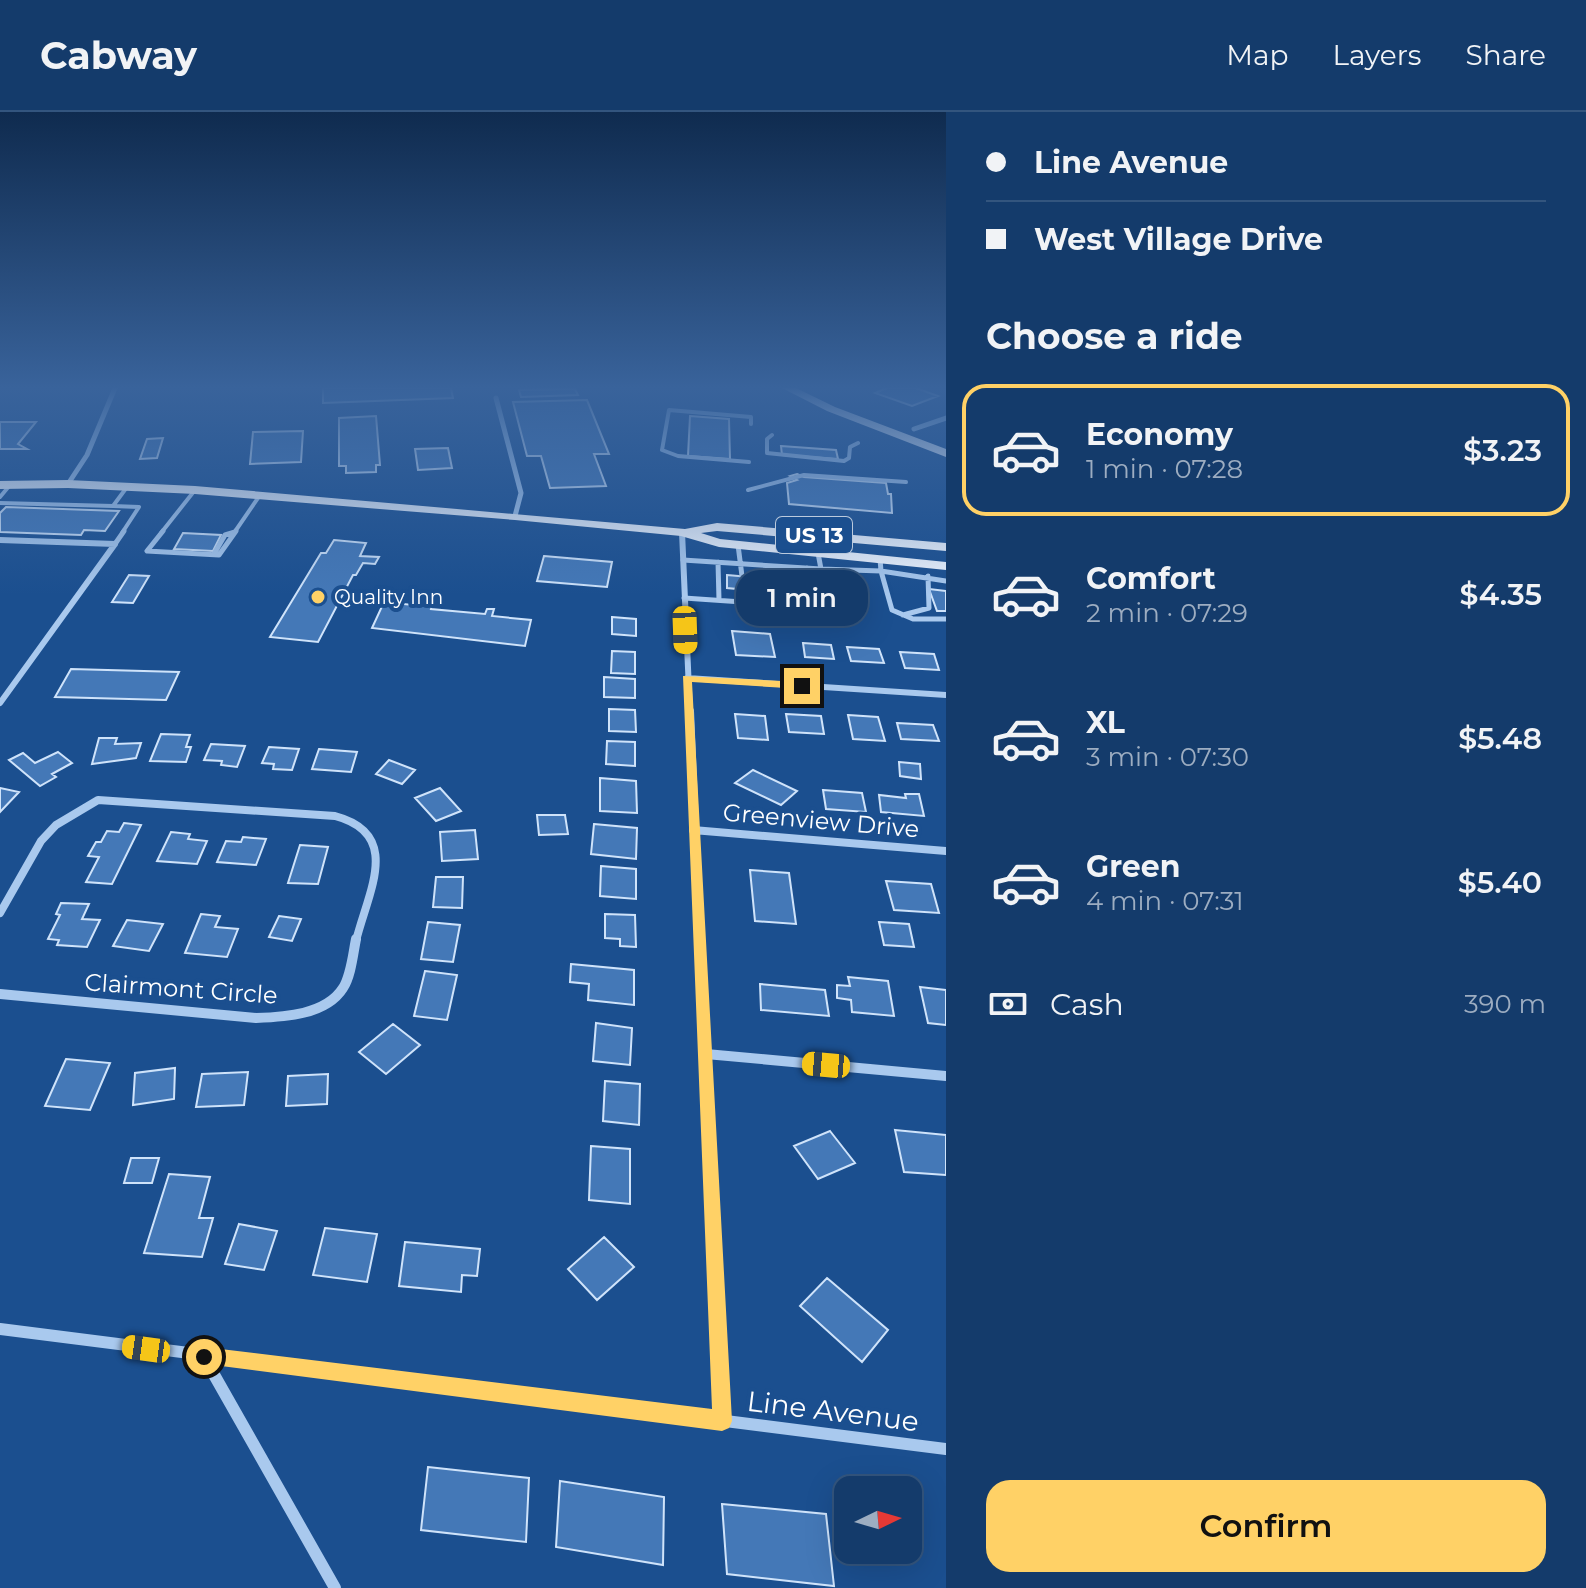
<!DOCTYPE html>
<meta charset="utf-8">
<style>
:root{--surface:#143b6b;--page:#1d4271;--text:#f1f3f6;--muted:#9dadc1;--line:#33557e;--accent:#ffd166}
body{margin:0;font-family:Montserrat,sans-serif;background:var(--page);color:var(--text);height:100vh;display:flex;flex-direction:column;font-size:30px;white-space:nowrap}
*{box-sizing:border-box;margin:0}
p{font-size:26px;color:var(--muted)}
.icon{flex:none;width:44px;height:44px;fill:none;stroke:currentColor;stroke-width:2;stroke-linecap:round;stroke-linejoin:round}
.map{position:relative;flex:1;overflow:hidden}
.side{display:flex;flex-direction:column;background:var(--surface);width:640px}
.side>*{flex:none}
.guide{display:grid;align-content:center;height:176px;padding:0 40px;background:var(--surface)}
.needle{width:52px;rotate:85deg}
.controls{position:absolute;left:834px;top:1364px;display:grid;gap:16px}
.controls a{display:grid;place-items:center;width:88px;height:88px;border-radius:16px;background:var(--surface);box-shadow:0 8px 32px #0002,0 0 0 2px var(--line);font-size:40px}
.end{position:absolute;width:36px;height:36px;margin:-18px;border:10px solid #ffd166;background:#111;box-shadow:0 0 0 4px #111}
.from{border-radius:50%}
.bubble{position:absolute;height:56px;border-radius:24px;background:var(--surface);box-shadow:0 8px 32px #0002,0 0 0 2px var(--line);font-size:26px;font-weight:600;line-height:56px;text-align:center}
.car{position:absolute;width:24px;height:48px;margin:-24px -12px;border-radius:10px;box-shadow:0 0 6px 2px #0007;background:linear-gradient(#f5c518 24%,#345 0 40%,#f5c518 0 76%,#345 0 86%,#f5c518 0)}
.guide b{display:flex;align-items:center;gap:28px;height:76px;font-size:30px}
.guide b+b{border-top:2px solid var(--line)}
.guide i{width:20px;height:20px;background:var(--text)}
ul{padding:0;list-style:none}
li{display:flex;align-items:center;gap:24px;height:132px;margin:0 16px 12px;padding:0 24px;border:4px solid transparent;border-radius:24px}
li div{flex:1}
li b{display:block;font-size:30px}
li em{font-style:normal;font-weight:600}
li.selected{border-color:var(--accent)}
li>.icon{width:72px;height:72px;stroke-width:1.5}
h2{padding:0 40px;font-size:36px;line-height:96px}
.pay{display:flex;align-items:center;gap:20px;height:88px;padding:0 40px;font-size:30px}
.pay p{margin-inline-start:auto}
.cta{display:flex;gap:16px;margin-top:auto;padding:16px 40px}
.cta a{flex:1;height:92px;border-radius:24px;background:var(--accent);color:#111;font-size:32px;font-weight:600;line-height:92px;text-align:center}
header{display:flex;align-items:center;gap:48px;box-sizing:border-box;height:112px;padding:0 40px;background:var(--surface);border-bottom:2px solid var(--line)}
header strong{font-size:38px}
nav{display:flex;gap:44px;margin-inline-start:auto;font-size:28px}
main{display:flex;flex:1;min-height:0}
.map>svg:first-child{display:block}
.building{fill:#4478b7;stroke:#cfe3fa;stroke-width:2}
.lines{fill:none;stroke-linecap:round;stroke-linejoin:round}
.lane-far1{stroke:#a9c9ee;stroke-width:4}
.lane{stroke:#a9c9ee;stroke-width:5}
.street-far4{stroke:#a9c9ee;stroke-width:5}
.street-far3{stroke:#a9c9ee;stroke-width:6}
.street-far2{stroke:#a9c9ee;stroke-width:8}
.street-far1{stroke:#a9c9ee;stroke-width:10}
.street{stroke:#a9c9ee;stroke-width:12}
.primary{fill:#f0f6ff;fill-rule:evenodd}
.route{fill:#ffd166}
.poi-dot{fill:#ffd166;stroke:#1b4f8f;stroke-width:3}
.labels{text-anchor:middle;stroke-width:8;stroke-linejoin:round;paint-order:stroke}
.far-poi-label{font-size:20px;fill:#fff;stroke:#1b4f8f;text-anchor:start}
.shield{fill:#1b4f8f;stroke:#bbcadd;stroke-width:2}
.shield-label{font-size:22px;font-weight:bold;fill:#fff}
.street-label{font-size:24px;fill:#fff;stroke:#1b4f8f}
.near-street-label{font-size:28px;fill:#fff;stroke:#1b4f8f}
</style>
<header>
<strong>Cabway</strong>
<nav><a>Map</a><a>Layers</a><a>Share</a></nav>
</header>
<main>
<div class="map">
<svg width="946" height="1476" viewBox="0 0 946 1476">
<rect width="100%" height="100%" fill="#1b4f8f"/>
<path class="building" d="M323 276H451L453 286 323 291Z
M887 276H916L938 284 912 294 875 281Z
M575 277 578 283 521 285 519 278Z
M587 288 609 342H594L606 374 550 376 541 344H527L513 290Z
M376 304 380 353H376V360L346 361V354H339V306Z
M690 304 729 307 730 347 688 344Z
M0 310H36L18 332 27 337H0Z
M303 319 301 350 250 352 253 320Z
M163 326 157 346 140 347 147 327Z
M781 334 836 338 838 347 782 343Z
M448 336 452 356 418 358 415 337Z
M797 362 804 365 886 371 888 382H891L892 401 789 392 787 371 797 368 790 364Z
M6 395 119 399 105 419 84 418 81 423 0 420V401Z
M183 421 221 423 213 439 174 437Z
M334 428 366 431 360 444 379 445 375 452 363 451 356 463H353L318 530 270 525 321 441H326Z
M544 444 612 450 607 475 537 469Z
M129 463 149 464 133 491 112 490Z
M727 463 829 472 831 486 727 476Z
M756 463 778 465 780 487 757 485Z
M929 477 946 479V499H937Z
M425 489 433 490 431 497 485 502 487 497H494L492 504 531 508 525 534 372 516 384 490 423 494Z
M612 505 636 507V524L612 522Z
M732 519 770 522 775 545 736 543Z
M803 531 831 533 834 547 805 545Z
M847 535 879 537 884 551 851 549Z
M612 539 635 540V562L611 561Z
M900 540 934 542 939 558 905 556Z
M71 557 179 560 166 588 55 585Z
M604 565 635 567V586L604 585Z
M609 597 635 598 636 620 609 619Z
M735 602 765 604 768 628 738 626Z
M786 602 821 604 824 622 789 620Z
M848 603 878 605 885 629 853 627Z
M897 611 933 613 939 629 901 627Z
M161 622 190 623 186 635H191L186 650 150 649Z
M99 626H117L115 632 141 631 136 646 92 652Z
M607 629 635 630V654L606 652Z
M211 632 245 634 237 655 221 653 222 649 204 648Z
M269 635 299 637 292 658 273 657 274 652 262 651Z
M319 637 357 640 351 660 312 657Z
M58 640 72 651 52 662 56 665 40 674 9 648 23 641 35 651Z
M389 648 415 658 402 672 376 662Z
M899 650 920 652 921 667 900 664Z
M753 658 797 679 781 693 735 671Z
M600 666 636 669 637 701 600 699Z
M0 676 19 680 0 700Z
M440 676 461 699 436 709 415 686Z
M823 678 862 681 866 700 826 697Z
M905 682H919L924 704 881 700 879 683 906 686Z
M537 703H565L568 722 539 723Z
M124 711 141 713 112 772 86 770 99 745 88 744 96 730H101L107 719 119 720Z
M594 712 637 716 636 747 591 742Z
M475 718 478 747 442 749 440 720Z
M171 720 190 722 188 727 207 729 197 752 157 749Z
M243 725 266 727 256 753 217 750 226 729 241 730Z
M300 733 328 735 318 772 288 771Z
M601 754 636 757V787L600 784Z
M750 758 789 761 796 812 755 809Z
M436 765H463L462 796 433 795Z
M886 769 931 772 939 801 894 798Z
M61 791 89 792 82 807 100 808 87 835 57 833 59 828 48 827 60 803 56 802Z
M201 802 220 804 215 815 238 817 227 845 185 841Z
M605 802 635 803 636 835 620 834V827L605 826Z
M279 804 301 807 292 829 269 825Z
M127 808 163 812 149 839 113 834Z
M428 810 460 813 453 850 421 847Z
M879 810 909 812 914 835 884 833Z
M571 852 634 858V893L588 888 589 872 570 870Z
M425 859 457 863 447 908 414 904Z
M848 865 888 869 894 904 852 900 851 888 837 886V873L850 874Z
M760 872 825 878 829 904 761 898Z
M920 875 946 878V913L928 911Z
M596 911 632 916 630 953 593 949Z
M393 912 420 933 386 962 359 940Z
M66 947 110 951 90 998 45 994Z
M175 956 174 987 133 993 135 961Z
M248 960 244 993 196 995 202 962Z
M328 962 327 992 286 994 288 964Z
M605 969 640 972 639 1013 603 1009Z
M895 1018 946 1023V1063L904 1060Z
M830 1019 855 1051 818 1067 794 1034Z
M591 1034 630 1037V1092L589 1088Z
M131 1046H159L152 1071H124Z
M169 1062 210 1065 199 1106H213L202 1145 144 1141Z
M239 1112 277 1119 264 1158 225 1152Z
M325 1116 377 1122 367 1170 313 1163Z
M604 1125 634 1155 597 1188 568 1157Z
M405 1130 480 1137 477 1164 462 1163 461 1180 399 1174Z
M827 1166 888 1218 862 1250 800 1194Z
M428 1355 529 1366 526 1430 421 1418Z
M560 1369 664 1385 663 1453 556 1435Z
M722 1392 826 1402 834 1474 727 1462Z"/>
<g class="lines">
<path class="lane-far1" d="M772 323 767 327V341L844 349 849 346 850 335 858 331
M749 350 678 344 662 338 669 298 751 305V312
M748 378 804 363 906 370
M0 385 10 373
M0 391 113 394
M122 421 139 395 113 394 127 375
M161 421 195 378
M234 421 260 383"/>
<path class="lane" d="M163 419 147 439 219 443 236 419
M115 432 124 419
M738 433 742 464
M818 441 821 457 881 459 880 447
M214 442 225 423 235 420
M683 448 821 457 824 472
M718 450 719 488
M788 455V468
M807 456 809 470
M946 469 881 459 892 498 913 507H946
M684 486 827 496 826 486
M903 503 929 496 928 464"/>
<path class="street-far4" d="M496 286 521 381 515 404
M914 317 946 306
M68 372 87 343 115 276"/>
<path class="street-far3" d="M682 420 690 601
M0 428 115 432
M687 566 946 583
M0 591 115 432"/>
<path class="street-far2" d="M690 599 700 829
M693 718 946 739
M0 801 41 729 56 713 98 688 335 704C403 722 368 780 356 829"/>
<path class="street-far1" d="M700 827 713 1116
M0 882 256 906C284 905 326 903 343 876 351 864 353 842 356 827
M706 942 946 964"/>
<path class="street" d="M713 1114 722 1309
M0 1217 946 1337
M204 1245 335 1476"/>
<path class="primary" d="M782 276H796L835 295 946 337V345L827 299Z
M68 368 195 374 685 417 717 411 946 431V439L717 419 701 421 720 427 946 450V458L719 435 681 424 515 408 195 382 68 376 0 377V369Z"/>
</g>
<linearGradient id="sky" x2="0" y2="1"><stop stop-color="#0f2b4f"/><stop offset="0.57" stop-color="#39639b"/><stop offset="1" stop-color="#39639b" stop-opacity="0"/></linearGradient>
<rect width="946" height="483" fill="url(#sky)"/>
<path class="route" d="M683 564 802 570 807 574 802 577 692 570 732 1309 729 1316 722 1319 198 1251 195 1245 198 1238 204 1235 712 1297Z"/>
<circle class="poi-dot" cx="318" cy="485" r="8"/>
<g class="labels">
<g class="far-poi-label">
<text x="334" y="492">Quality Inn</text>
</g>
<rect class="shield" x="776" y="405" width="76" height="36" rx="6"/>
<g class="shield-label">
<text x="814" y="431">US 13</text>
</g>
<g class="street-label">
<text transform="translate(821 709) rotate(5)" y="8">Greenview Drive</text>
<text transform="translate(181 877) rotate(4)" y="8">Clairmont Circle</text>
</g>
<g class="near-street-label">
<text transform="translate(833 1299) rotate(7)" y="10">Line Avenue</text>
</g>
</g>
</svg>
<div class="controls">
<a><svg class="needle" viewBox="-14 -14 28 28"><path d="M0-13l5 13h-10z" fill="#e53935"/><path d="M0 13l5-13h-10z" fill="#9dadc1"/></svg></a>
</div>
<i class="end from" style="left:204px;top:1245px"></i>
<i class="end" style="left:802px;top:574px"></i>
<div class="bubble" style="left:736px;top:458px;width:132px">1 min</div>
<i class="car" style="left:685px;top:518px;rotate:178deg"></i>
<i class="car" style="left:826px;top:953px;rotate:275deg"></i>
<i class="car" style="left:146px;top:1237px;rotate:278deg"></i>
</div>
<section class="side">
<div class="guide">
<b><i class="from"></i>Line Avenue</b>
<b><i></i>West Village Drive</b>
</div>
<h2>Choose a ride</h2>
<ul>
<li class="selected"><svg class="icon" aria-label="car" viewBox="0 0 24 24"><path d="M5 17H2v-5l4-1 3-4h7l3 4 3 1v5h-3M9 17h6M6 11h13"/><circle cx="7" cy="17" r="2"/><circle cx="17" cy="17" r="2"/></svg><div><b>Economy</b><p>1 min · 07:28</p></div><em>$3.23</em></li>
<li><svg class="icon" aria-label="car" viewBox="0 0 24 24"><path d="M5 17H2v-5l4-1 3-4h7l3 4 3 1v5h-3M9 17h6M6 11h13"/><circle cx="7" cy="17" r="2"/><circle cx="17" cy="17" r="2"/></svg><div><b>Comfort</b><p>2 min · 07:29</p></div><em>$4.35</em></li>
<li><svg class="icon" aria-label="car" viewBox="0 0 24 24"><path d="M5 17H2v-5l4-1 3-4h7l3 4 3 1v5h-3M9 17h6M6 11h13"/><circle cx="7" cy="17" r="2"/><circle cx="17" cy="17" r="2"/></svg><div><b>XL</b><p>3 min · 07:30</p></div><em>$5.48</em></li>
<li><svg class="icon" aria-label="car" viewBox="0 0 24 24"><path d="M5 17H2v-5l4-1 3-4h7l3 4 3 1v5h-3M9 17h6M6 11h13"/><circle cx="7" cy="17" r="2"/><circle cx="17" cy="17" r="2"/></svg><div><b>Green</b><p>4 min · 07:31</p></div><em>$5.40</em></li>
</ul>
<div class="pay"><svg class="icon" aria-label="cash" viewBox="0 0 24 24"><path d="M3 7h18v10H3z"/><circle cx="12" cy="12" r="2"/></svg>Cash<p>390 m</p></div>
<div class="cta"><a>Confirm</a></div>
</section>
</main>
